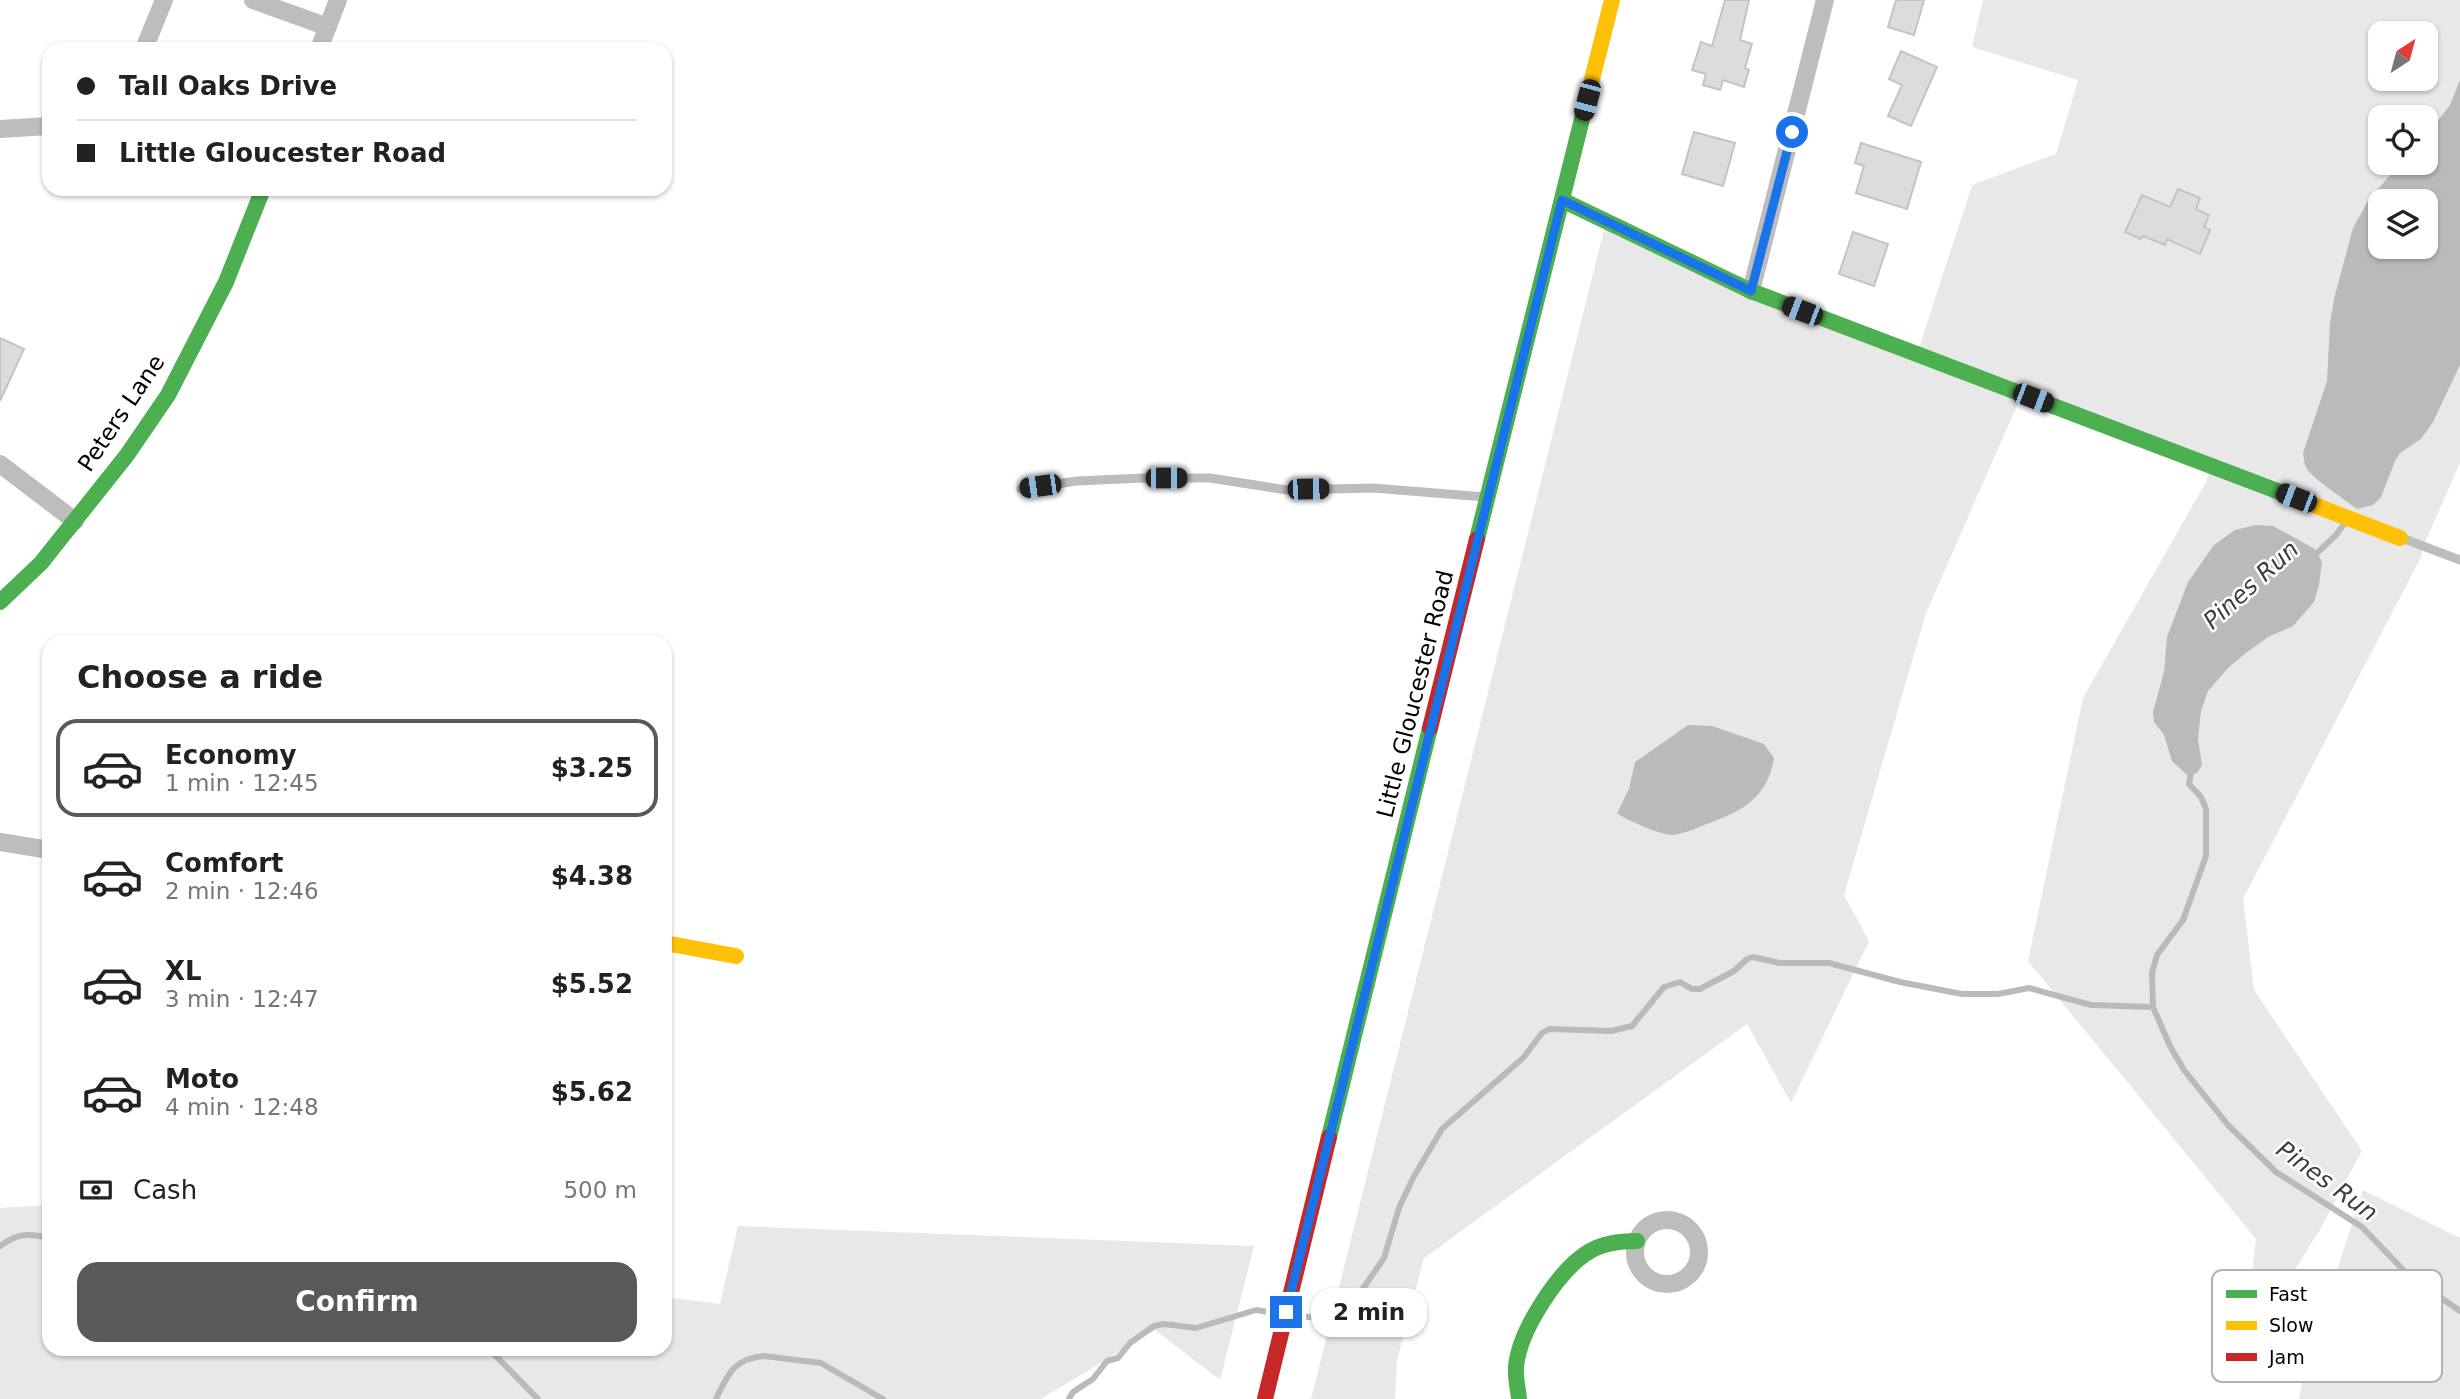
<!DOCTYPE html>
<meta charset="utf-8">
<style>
:root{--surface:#fff;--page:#f6f6f6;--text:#222;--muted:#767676;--line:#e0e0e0;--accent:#595959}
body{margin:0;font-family:"DejaVu Sans",sans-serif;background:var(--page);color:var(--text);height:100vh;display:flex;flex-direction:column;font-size:26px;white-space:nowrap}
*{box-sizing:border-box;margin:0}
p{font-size:23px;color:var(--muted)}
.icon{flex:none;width:38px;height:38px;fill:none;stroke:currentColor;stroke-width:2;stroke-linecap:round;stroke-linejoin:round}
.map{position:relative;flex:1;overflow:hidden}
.sheet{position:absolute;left:42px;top:635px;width:630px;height:721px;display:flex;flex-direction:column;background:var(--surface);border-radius:21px;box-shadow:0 2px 5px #0004}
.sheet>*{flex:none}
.guide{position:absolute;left:42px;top:42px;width:630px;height:154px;border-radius:21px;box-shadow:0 2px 5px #0004;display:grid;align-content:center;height:154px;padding:0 35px;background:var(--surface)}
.needle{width:46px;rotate:36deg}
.tools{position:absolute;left:2368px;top:21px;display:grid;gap:14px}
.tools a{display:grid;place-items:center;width:70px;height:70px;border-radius:14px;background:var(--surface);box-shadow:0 2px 5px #0004;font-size:35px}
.end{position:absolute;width:32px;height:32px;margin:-16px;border:9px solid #1a73e8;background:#fff;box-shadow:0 0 0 4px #fff}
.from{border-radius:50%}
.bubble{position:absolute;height:49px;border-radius:21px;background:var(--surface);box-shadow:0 2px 5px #0004;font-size:23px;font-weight:600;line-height:49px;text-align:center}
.car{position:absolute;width:21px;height:42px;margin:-21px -10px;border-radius:9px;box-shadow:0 0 5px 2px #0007;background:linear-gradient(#222 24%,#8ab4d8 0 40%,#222 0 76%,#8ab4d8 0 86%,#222 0)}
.guide b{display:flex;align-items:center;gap:24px;height:66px;font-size:26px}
.guide b+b{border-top:2px solid var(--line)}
.guide i{width:18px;height:18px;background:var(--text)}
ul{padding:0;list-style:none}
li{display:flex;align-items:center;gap:21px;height:98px;margin:0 14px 10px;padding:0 21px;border:4px solid transparent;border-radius:21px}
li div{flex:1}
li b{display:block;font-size:26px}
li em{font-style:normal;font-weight:600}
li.current{border-color:var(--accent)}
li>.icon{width:63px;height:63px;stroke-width:1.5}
h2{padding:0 35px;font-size:32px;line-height:84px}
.pay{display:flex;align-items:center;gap:18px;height:77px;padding:0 35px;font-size:26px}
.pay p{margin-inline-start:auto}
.cta{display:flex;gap:14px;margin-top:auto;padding:14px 35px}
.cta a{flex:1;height:80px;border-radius:21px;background:var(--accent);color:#fff;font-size:28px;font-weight:600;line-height:80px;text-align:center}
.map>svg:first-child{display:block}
.green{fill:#e8e8e8;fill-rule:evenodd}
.water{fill:#bababa;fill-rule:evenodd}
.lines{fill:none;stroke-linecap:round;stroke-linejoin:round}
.stream{stroke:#bababa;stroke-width:6}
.building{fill:#dcdcdc;stroke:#c4c4c4;stroke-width:2}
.lane{stroke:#bdbdbd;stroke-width:9}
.street{stroke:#bdbdbd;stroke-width:18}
.fast{stroke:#4caf50;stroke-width:16}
.slow{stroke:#ffc107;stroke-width:16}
.jam{stroke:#c62828;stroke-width:16}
.route{stroke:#1a73e8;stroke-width:9}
.labels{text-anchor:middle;stroke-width:5;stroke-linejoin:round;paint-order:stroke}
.street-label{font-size:23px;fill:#000;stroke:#fff}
.water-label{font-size:24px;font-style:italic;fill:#3e3e3e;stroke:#fff}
.key{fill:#fff;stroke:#b2b2b2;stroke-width:2}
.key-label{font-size:19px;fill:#000}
</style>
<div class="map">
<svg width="2460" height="1399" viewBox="0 0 2460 1399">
<rect width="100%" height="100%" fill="#fff"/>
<path class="green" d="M1983 0H2460V463L2426 540 2420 559 2243 899 2254 990 2362 1151 2321 1228 2243 1353 2256 1239 2028 961 2083 698 2206 482 2214 461 2022 394 1926 613 1844 895 1869 941 1791 1103 1747 1024 1424 1258 1397 1360 1395 1399H1311L1605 226 1918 351 1972 185 2056 154 2078 80 1972 47ZM2380 33H2426V79H2380ZM2380 117H2426V163H2380ZM2380 201H2426V247H2380Z
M2363 1190 2460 1238V1399H2299L2303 1375Z
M49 1205V1349H665V1297L720 1304 738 1226 1254 1246 1220 1380 1155 1330 1041 1399H0V1208Z"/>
<path class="water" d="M2460 80V365L2433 422 2421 439 2400 453 2395 461 2381 497 2373 505 2357 509C2346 500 2314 480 2307 469 2304 465 2304 458 2303 453L2327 381 2330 324 2334 299 2353 228 2369 199 2401 163H2426V136L2450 105ZM2380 201H2426V247H2380Z
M2256 525 2273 526 2315 549 2322 562 2319 585 2314 602 2293 626 2270 636 2247 652 2228 668 2208 691 2201 711 2198 739 2202 765 2197 773 2187 775 2172 761 2164 735 2154 722 2153 712 2164 672 2167 637 2188 582 2214 545 2235 530Z
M1688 725 1712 726 1764 744 1774 758C1767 800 1740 812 1704 825 1695 829 1682 834 1672 835 1661 835 1626 820 1617 813L1629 789 1635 762Z"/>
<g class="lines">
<path class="stream" d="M2313 557 2336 535 2346 521
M2192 767 2189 784 2201 797 2206 809V856L2183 920 2157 955 2152 973 2153 1007 2170 1046 2184 1070 2228 1125 2276 1172 2362 1227 2410 1277 2460 1311
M0 1246C17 1233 29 1233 49 1238
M1291 1315 1335 1320 1346 1313 1384 1258 1399 1208 1413 1178 1442 1129 1523 1058 1542 1033 1549 1029 1611 1031 1632 1026 1664 987 1680 982 1692 989H1700L1734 971 1747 959 1753 957 1780 963H1829L1900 982 1962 994H1998L2029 988 2091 1005 2153 1007
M489 1349 538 1399
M716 1399C728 1374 733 1359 764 1356L821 1363 883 1399
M1069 1399 1073 1392 1093 1379 1107 1361 1118 1358 1130 1343 1154 1326 1164 1324 1196 1328 1256 1310 1281 1314"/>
</g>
<path class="building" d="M1725 0H1749L1740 40 1752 44 1745 68 1749 70 1744 87 1723 80 1720 90 1703 85 1706 74 1692 70 1701 42 1712 46Z
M1896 0H1924L1914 35 1888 27Z
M1901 51 1937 67 1911 126 1888 116 1902 85 1889 79Z
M1694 132 1735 143 1723 186 1682 174Z
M1861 143 1921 162 1907 209 1856 193 1864 166 1855 163Z
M2178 189 2200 198 2196 209 2209 215 2204 227 2210 230 2200 254 2167 239 2165 245 2143 236 2141 239 2125 232 2142 195 2170 207Z
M1853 232 1888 244 1874 286 1839 274Z
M0 338 24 349 0 401Z"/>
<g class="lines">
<path class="lane" d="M1021 489 1077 481 1144 478H1210L1287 490 1373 488 1485 497
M2402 538 2460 560"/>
<path class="street" d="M253 0 328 27
M144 49 164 0
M319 49 338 0
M0 129 49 126
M1751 291 1825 0
M0 464 75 521
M0 842 49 850
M1635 1252a32 32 0 1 1 64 0a32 32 0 1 1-64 0Z"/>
<path class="fast" d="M1562 200 1751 291 2306 502
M1477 539 1585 107
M0 602 41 563 127 455 168 395 226 282 263 189
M1329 1137 1430 728
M1519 1399C1518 1388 1515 1377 1516 1367 1519 1331 1559 1269 1590 1251 1604 1243 1621 1241 1637 1241"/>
<path class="slow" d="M1585 107 1612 0
M2306 502 2400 538
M665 943 736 956"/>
<path class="jam" d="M1430 728 1477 539
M1265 1399 1329 1137"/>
</g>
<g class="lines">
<path class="route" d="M1286 1312 1562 200 1751 291 1792 132"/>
</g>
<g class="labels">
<g class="street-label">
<text transform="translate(121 413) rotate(-56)" y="8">Peters Lane</text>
<text transform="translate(1415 694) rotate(-76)" y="8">Little Gloucester Road</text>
</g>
<g class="water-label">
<text transform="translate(2251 585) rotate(-42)" y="8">Pines Run</text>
<text transform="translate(2327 1181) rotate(36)" y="8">Pines Run</text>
</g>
</g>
<rect x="2212" y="1270" width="230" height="112" rx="10" class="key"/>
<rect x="2226" y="1290" width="31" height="8" fill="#4caf50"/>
<rect x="2226" y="1321" width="31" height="9" fill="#ffc107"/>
<rect x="2226" y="1353" width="31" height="8" fill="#c62828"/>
<g class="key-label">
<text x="2269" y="1301">Fast</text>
<text x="2269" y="1332">Slow</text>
<text x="2269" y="1364">Jam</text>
</g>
</svg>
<div class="tools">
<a><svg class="needle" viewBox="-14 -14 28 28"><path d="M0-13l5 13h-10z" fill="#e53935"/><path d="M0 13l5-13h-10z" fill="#767676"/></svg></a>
<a><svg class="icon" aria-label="locate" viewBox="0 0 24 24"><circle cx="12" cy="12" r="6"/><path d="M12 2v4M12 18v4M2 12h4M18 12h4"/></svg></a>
<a><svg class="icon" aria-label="layers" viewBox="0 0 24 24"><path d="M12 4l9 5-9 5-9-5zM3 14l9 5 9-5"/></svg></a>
</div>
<i class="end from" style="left:1792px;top:132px"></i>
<i class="end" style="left:1286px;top:1312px"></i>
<div class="bubble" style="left:1311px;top:1288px;width:116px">2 min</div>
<i class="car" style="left:1587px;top:100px;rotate:195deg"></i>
<i class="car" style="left:1802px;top:311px;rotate:291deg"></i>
<i class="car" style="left:2033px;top:398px;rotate:111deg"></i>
<i class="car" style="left:1166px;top:478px;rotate:90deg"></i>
<i class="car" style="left:1040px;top:486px;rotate:262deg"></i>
<i class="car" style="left:1308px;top:489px;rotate:89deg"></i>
<i class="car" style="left:2296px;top:498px;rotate:291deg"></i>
<div class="guide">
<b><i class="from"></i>Tall Oaks Drive</b>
<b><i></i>Little Gloucester Road</b>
</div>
<section class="sheet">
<h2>Choose a ride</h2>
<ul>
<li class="current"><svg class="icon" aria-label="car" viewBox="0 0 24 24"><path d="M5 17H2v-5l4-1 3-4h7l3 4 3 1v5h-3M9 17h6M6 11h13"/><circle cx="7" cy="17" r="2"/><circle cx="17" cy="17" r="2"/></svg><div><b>Economy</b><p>1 min · 12:45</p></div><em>$3.25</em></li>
<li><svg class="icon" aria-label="car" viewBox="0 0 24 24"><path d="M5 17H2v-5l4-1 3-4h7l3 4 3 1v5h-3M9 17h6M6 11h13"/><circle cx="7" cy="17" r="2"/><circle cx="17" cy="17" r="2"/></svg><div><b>Comfort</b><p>2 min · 12:46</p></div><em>$4.38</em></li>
<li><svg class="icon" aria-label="car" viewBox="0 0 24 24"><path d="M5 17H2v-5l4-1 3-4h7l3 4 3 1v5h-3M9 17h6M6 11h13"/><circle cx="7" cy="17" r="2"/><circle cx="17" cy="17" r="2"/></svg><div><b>XL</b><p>3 min · 12:47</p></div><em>$5.52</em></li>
<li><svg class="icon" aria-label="car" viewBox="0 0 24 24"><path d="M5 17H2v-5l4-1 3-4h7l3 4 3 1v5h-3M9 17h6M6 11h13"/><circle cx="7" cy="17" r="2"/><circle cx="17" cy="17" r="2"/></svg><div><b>Moto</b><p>4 min · 12:48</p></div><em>$5.62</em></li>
</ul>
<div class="pay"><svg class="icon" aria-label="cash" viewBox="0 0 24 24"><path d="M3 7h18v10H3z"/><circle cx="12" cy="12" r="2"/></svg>Cash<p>500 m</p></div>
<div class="cta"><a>Confirm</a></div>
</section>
</div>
